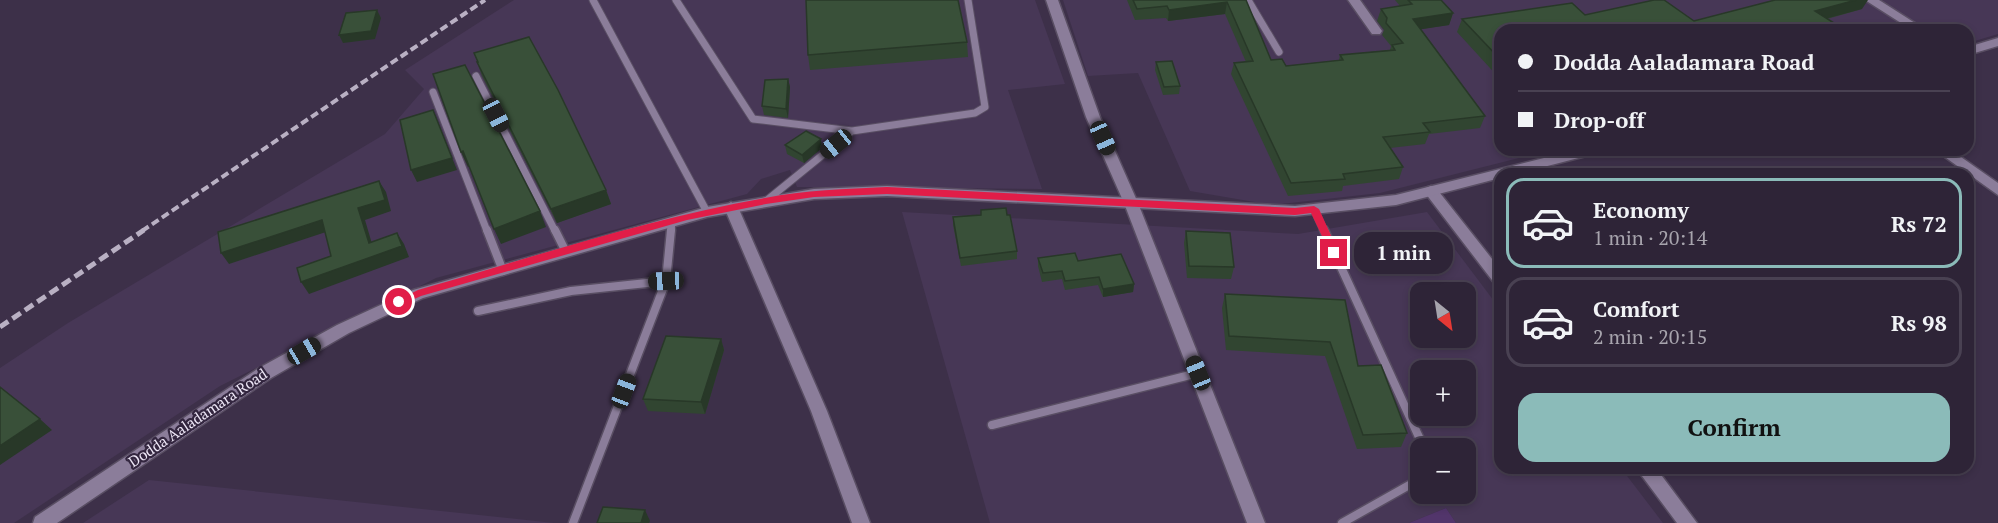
<!DOCTYPE html>
<meta charset="utf-8">
<style>
:root{--surface:#2e2437;--page:#362c3f;--text:#f1f3f6;--muted:#a7a4ad;--line:#494152;--accent:#8bbbb9}
body{margin:0;font-family:"PT Serif",serif;background:var(--page);color:var(--text);height:100vh;display:flex;flex-direction:column;font-size:22px;white-space:nowrap}
*{box-sizing:border-box;margin:0}
p{font-size:20px;color:var(--muted)}
.icon{flex:none;width:33px;height:33px;fill:none;stroke:currentColor;stroke-width:2;stroke-linecap:round;stroke-linejoin:round}
.map{position:relative;flex:1;overflow:hidden}
.sheet{position:absolute;left:1494px;top:168px;width:480px;height:306px;display:flex;flex-direction:column;background:var(--surface);border-radius:18px;box-shadow:0 3px 9px #0003,0 0 0 2px var(--line)}
.sheet>*{flex:none}
.guide{position:absolute;left:1494px;top:24px;width:480px;height:132px;border-radius:18px;box-shadow:0 3px 9px #0003,0 0 0 2px var(--line);display:grid;align-content:center;height:132px;padding:0 24px;background:var(--surface)}
.needle{width:39px;rotate:150deg}
.fabs{position:absolute;left:1410px;top:282px;display:grid;gap:12px}
.fabs a{display:grid;place-items:center;width:66px;height:66px;border-radius:12px;background:var(--surface);box-shadow:0 3px 9px #0003,0 0 0 2px var(--line);font-size:30px}
.end{position:absolute;width:27px;height:27px;margin:-14px;border:8px solid #e11d48;background:#fff;box-shadow:0 0 0 3px #fff}
.from{border-radius:50%}
.bubble{position:absolute;height:42px;border-radius:18px;background:var(--surface);box-shadow:0 3px 9px #0003,0 0 0 2px var(--line);font-size:20px;font-weight:700;line-height:42px;text-align:center}
.car{position:absolute;width:18px;height:36px;margin:-18px -9px;border-radius:8px;box-shadow:0 0 4px 2px #0007;background:linear-gradient(#222 24%,#8ab4d8 0 40%,#222 0 76%,#8ab4d8 0 86%,#222 0)}
.guide b{display:flex;align-items:center;gap:21px;height:57px;font-size:22px}
.guide b+b{border-top:2px solid var(--line)}
.guide i{width:15px;height:15px;background:var(--text)}
ul{padding:10px 0 0;list-style:none}
li{display:flex;align-items:center;gap:18px;height:90px;margin:0 12px 9px;padding:0 12px;border:3px solid var(--line);border-radius:18px}
li div{flex:1}
li b{display:block;font-size:22px}
li em{font-style:normal;font-weight:700}
li.active{border-color:var(--accent)}
li>.icon{width:54px;height:54px;stroke-width:1.5}
.cta{display:flex;gap:12px;margin-top:auto;padding:12px 24px}
.cta a{flex:1;height:69px;border-radius:18px;background:var(--accent);color:#111;font-size:24px;font-weight:700;line-height:69px;text-align:center}
.map>svg:first-child{display:block}
.built{fill:#473756;fill-rule:evenodd}
.green{fill:#52356b}
.lines{fill:none;stroke-linecap:round;stroke-linejoin:round}
.service-far1-casing{stroke:#594e63;stroke-width:9}
.service-casing{stroke:#594e63;stroke-width:11}
.minor-casing{stroke:#594e63;stroke-width:3}
.secondary-casing{stroke:#594e63;stroke-width:3}
.service-far1{stroke:#8b7d9a;stroke-width:7}
.service{stroke:#8b7d9a;stroke-width:8}
.minor{fill:#8b7d9a;fill-rule:evenodd}
.secondary{fill:#8b7d9a;fill-rule:evenodd}
.rail-far1{stroke:#b9b0c3;stroke-width:4;stroke-dasharray:8 4;stroke-linecap:butt}
.rail{stroke:#b9b0c3;stroke-width:5;stroke-dasharray:10 5;stroke-linecap:butt}
.wall{fill:#314531}
.shaded-wall{fill:#283828}
.building{fill:#395039;stroke:#283828;stroke-width:1.5}
.route{fill:#e11d48}
.labels{text-anchor:middle;stroke-width:4.5;stroke-linejoin:round;paint-order:stroke}
.street-label{font-size:15px;fill:#eee7f7;stroke:#33263f}
</style>
<div class="map">
<svg width="1998" height="523" viewBox="0 0 1998 523">
<rect width="100%" height="100%" fill="#3d3049"/>
<path class="built" d="M514 0H1035L1065 84 1008 90 1042 189 797 187 790 170 761 179 747 194 436 278 220 386 14 523H0V368L68 323 385 134 424 89 405 70Z
M1063 0H1998V34L1968 43V30H1500V150H1551L1380 193 1272 205 1190 191 1138 73 1088 76Z
M902 212 1298 234 1427 212 1500 309V468H1621L1663 523H1456L1446 508 1409 523H990ZM1420 292H1466V338H1420ZM1420 370H1466V416H1420ZM1420 448H1466V494H1420Z
M149 480 554 523H83Z"/>
<path class="green" d="M1446 508 1456 523H1409Z"/>
<g class="lines">
<defs>
<path id="service-far1" d="M593 0 707 212
M676 0 753 119 852 131
M1248 0 1279 52
M476 76 555 231
M433 92 487 231
M766 201 852 131 975 113 985 107 968 0
M1314 209 1324 231
M671 231 672 221"/>
<path id="service" d="M487 230 503 271
M555 230 566 252
M1324 230 1424 448
M478 311 571 291 666 281
M992 425 1198 373
M573 523 666 281 671 230
M1342 523 1420 479"/>
<path id="minor" d="M1046 0H1058L1100 117 1138 203 1265 523H1247L1124 203 1086 117Z
M1348 0H1360L1382 31 1380 34H1372Z
M1865 0H1879L1926 30H1912Z
M1935 150H1951L1998 183V195Z
M1431 186 1436 188 1500 269V286L1495 284 1426 194 1424 191 1426 188Z
M731 202 738 207 827 411 870 523H852L811 411 724 207Z
M1636 468H1656L1697 523H1677Z"/>
<path id="secondary" d="M1998 38V46L1968 55V47Z
M1576 150H1600L1598 153 1516 174H1500V178L1396 205 1295 216 887 196 814 199 707 217 423 298 349 333 271 378 57 523H33L35 517 259 368 337 325 413 290 707 207 814 189 887 186 1295 206 1396 195Z"/>
</defs>
<use href="#service-far1" class="service-far1-casing"/>
<use href="#service" class="service-casing"/>
<use href="#minor" class="minor-casing"/>
<use href="#secondary" class="secondary-casing"/>
<use href="#service-far1" class="service-far1"/>
<use href="#service" class="service"/>
<use href="#minor" class="minor"/>
<use href="#secondary" class="secondary"/>
<path class="rail-far1" d="M142 231 485 0"/>
<path class="rail" d="M0 327 144 230"/>
</g>
<path class="wall" d="M1127 0H1246L1271 60 1286 66 1339 60 1340 55 1390 50 1391 46 1382 35 1384 30 1377 21 1381 9 1400 6 1395 0H1441L1453 13 1449 25 1421 29 1485 116 1480 128 1429 134 1425 144 1390 148 1403 167 1399 179 1343 186 1342 191 1288 196 1231 74 1234 63 1246 62 1225 14 1168 21 1166 18 1135 20Z
M1862 9 1827 19 1845 30H1500V79L1457 32 1462 19 1585 15 1694 21Z
M967 42 968 57 810 70 808 55Z
M474 53 606 190 611 204 557 223 482 76 477 62H478Z
M1156 62 1180 86 1179 94 1163 95 1155 70Z
M788 79 790 87 788 118 764 115 762 106Z
M785 145 822 148 804 163 787 154Z
M981 210 1007 215 1017 251V259L961 266 953 225V217L981 215Z
M1186 231 1234 267 1231 279 1187 278 1184 243Z
M1038 258 1078 261 1134 284 1133 292 1103 297 1098 285 1065 290 1062 279 1042 282 1038 266Z
M1225 294 1345 300 1358 366 1407 433 1401 447 1357 449 1325 356 1226 350 1222 308Z
M1435 338H1459L1456 344 1441 346Z
M721 339 724 350 705 414 648 411 643 399Z"/>
<path class="shaded-wall" d="M1856 0H1868L1862 9 1806 24 1815 11Z
M1227 2 1225 14 1168 21 1169 10Z
M377 10 381 18 375 39 343 43 339 35Z
M1453 13 1449 25 1410 31 1413 19Z
M1740 23 1736 30H1711Z
M788 79 790 87 788 118 786 109Z
M433 110 457 170 417 182 411 170Z
M821 139 822 148 804 163 802 155Z
M463 151 470 166 468 167 461 152Z
M379 181 386 192 391 211 365 220 375 254 369 243 358 208Z
M606 190 611 204 557 223 551 209Z
M540 211 546 227 501 244 494 229Z
M322 220 329 231 229 264 221 253Z
M397 233 404 244 409 257 309 294 301 282Z
M1134 284 1133 292 1103 297V289Z
M721 339 724 350 705 414 701 402Z
M40 419 52 430 0 465V446Z
M645 510 650 521 649 523H641Z"/>
<path class="building" d="M806 0H958L967 42 808 55Z
M1133 0H1246L1271 60 1282 59 1286 66 1343 60 1340 55 1395 50 1392 45 1403 43 1386 23 1387 18 1381 9 1412 4 1408 0H1441L1453 13 1413 19 1485 116 1423 123 1430 132 1383 137 1403 167 1343 174 1345 179 1291 183 1234 63 1253 61 1227 2 1169 10 1167 6 1137 9Z
M1654 0H1664L1694 21 1775 0H1856L1815 11 1845 30H1750L1740 23 1711 30H1500V59L1462 19 1572 3 1585 15Z
M377 10 371 31 339 35 346 13Z
M529 37 558 90 606 190 551 209 477 62H478L474 53Z
M1172 61 1180 86 1164 87 1156 62Z
M465 65 540 211 494 229 463 151 461 152 433 74Z
M788 79 786 109 762 106 765 80Z
M433 110 452 158 411 170 400 120Z
M806 131 821 139 802 155 785 145Z
M379 181 385 200 358 208 369 243 397 233 402 246 301 282 297 268 331 256 322 220 221 253 218 232Z
M1006 208 1007 215H1010L1017 251 960 258 953 217 981 215V210Z
M1186 231 1230 233 1234 267 1189 266Z
M1075 253 1078 261 1121 254 1134 284 1103 289 1099 277 1065 281 1062 271 1043 273 1038 258Z
M1225 294 1345 300 1358 366 1381 365 1407 433 1363 435 1330 342 1229 336Z
M666 336 721 339 701 402 643 399Z
M0 387 40 419 0 446Z
M603 507 645 510 641 523H597Z"/>
<path class="route" d="M887 187 1295 208 1314 206 1319 209 1339 253 1338 255H1331L1311 213 1295 215 887 194 814 197 766 204 687 220 421 296 399 306 394 302 418 290C533 257 647 219 765 198 805 190 846 189 887 187Z"/>
<g class="labels">
<g class="street-label">
<text transform="translate(198 418) rotate(-34)" y="5">Dodda Aaladamara Road</text>
</g>
</g>
</svg>
<div class="fabs">
<a><svg class="needle" viewBox="-14 -14 28 28"><path d="M0-13l5 13h-10z" fill="#e53935"/><path d="M0 13l5-13h-10z" fill="#a7a4ad"/></svg></a>
<a>+</a>
<a>−</a>
</div>
<i class="end from" style="left:399px;top:302px"></i>
<i class="end" style="left:1334px;top:253px"></i>
<div class="bubble" style="left:1354px;top:232px;width:99px">1 min</div>
<i class="car" style="left:496px;top:115px;rotate:153deg"></i>
<i class="car" style="left:1103px;top:138px;rotate:156deg"></i>
<i class="car" style="left:836px;top:144px;rotate:231deg"></i>
<i class="car" style="left:666px;top:281px;rotate:268deg"></i>
<i class="car" style="left:304px;top:351px;rotate:60deg"></i>
<i class="car" style="left:1198px;top:373px;rotate:338deg"></i>
<i class="car" style="left:624px;top:391px;rotate:21deg"></i>
<div class="guide">
<b><i class="from"></i>Dodda Aaladamara Road</b>
<b><i></i>Drop-off</b>
</div>
<section class="sheet">
<ul>
<li class="active"><svg class="icon" aria-label="car" viewBox="0 0 24 24"><path d="M5 17H2v-5l4-1 3-4h7l3 4 3 1v5h-3M9 17h6M6 11h13"/><circle cx="7" cy="17" r="2"/><circle cx="17" cy="17" r="2"/></svg><div><b>Economy</b><p>1 min · 20:14</p></div><em>Rs 72</em></li>
<li><svg class="icon" aria-label="car" viewBox="0 0 24 24"><path d="M5 17H2v-5l4-1 3-4h7l3 4 3 1v5h-3M9 17h6M6 11h13"/><circle cx="7" cy="17" r="2"/><circle cx="17" cy="17" r="2"/></svg><div><b>Comfort</b><p>2 min · 20:15</p></div><em>Rs 98</em></li>
</ul>
<div class="cta"><a>Confirm</a></div>
</section>
</div>
